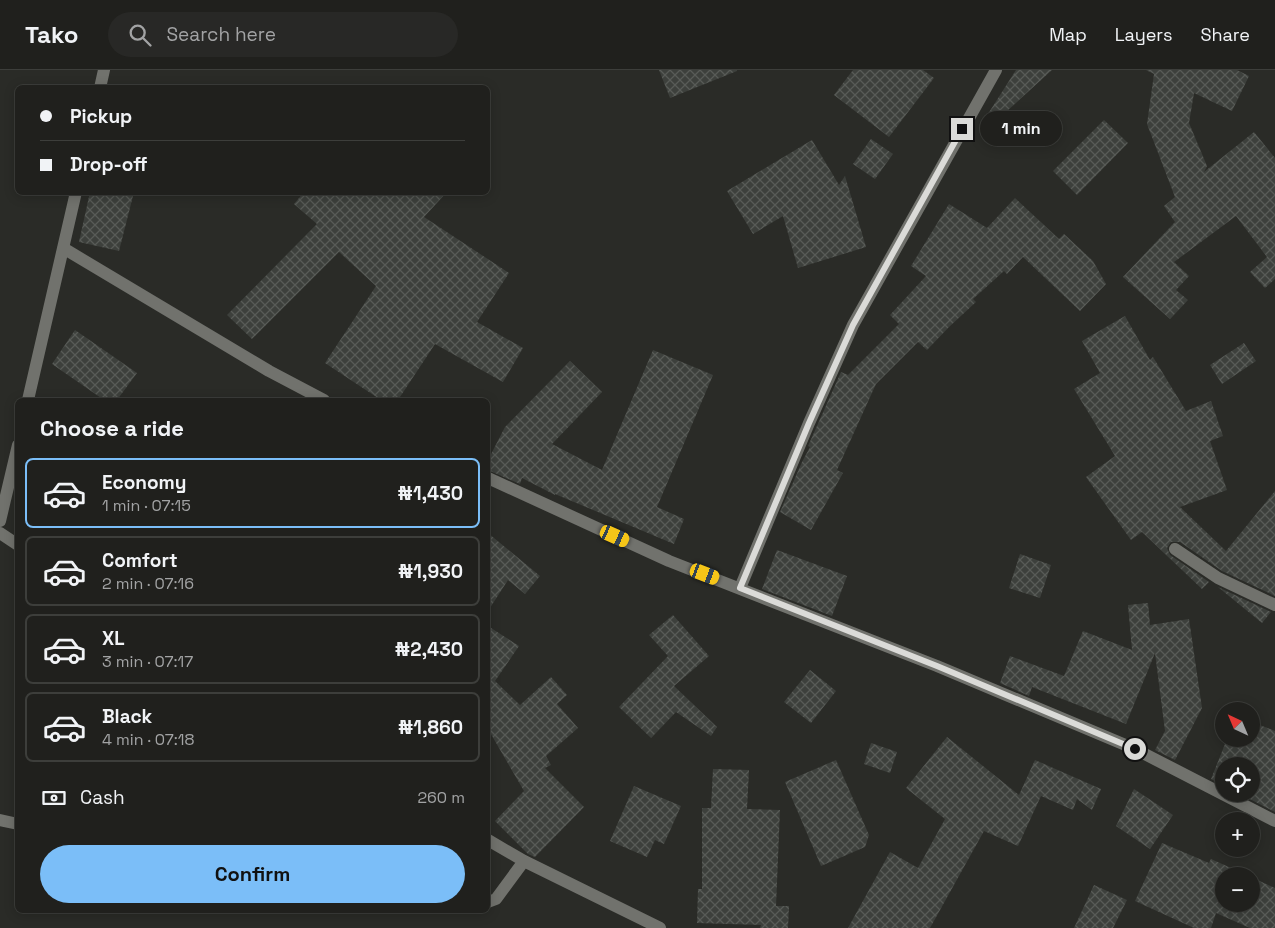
<!DOCTYPE html>
<meta charset="utf-8">
<style>
:root{--surface:#20201d;--page:#282826;--text:#f1f3f6;--muted:#a2a3a4;--line:#3d3e3b;--accent:#7bbef8}
body{margin:0;font-family:"Space Grotesk",sans-serif;background:var(--page);color:var(--text);height:100vh;display:flex;flex-direction:column;font-size:19px;white-space:nowrap}
*{box-sizing:border-box;margin:0}
p{font-size:16px;color:var(--muted)}
.icon{flex:none;width:28px;height:28px;fill:none;stroke:currentColor;stroke-width:2;stroke-linecap:round;stroke-linejoin:round}
.map{position:relative;flex:1;overflow:hidden}
.sheet{position:absolute;left:15px;top:328px;width:475px;height:515px;display:flex;flex-direction:column;background:var(--surface);border-radius:8px;box-shadow:0 2px 12px #0003,0 0 0 1px var(--line)}
.sheet>*{flex:none}
.hud{position:absolute;left:15px;top:15px;width:475px;height:110px;border-radius:8px;box-shadow:0 2px 12px #0003,0 0 0 1px var(--line);display:grid;align-content:center;height:110px;padding:0 25px;background:var(--surface)}
.needle{width:32px;rotate:316deg}
.controls{position:absolute;left:1215px;top:632px;display:grid;gap:10px}
.controls a{display:grid;place-items:center;width:45px;height:45px;border-radius:50%;background:var(--surface);box-shadow:0 2px 12px #0003,0 0 0 1px var(--line);font-size:25px}
.end{position:absolute;width:22px;height:22px;margin:-11px;border:6px solid #dbdbd8;background:#111;box-shadow:0 0 0 2px #111}
.from{border-radius:50%}
.bubble{position:absolute;height:35px;border-radius:18px;background:var(--surface);box-shadow:0 2px 12px #0003,0 0 0 1px var(--line);font-size:16px;font-weight:600;line-height:35px;text-align:center}
.car{position:absolute;width:15px;height:30px;margin:-15px -8px;border-radius:6px;box-shadow:0 0 4px 1px #0007;background:linear-gradient(#f5c518 24%,#345 0 40%,#f5c518 0 76%,#345 0 86%,#f5c518 0)}
.hud b{display:flex;align-items:center;gap:18px;height:48px;font-size:19px}
.hud b+b{border-top:1px solid var(--line)}
.hud i{width:12px;height:12px;background:var(--text)}
ul{padding:0;list-style:none}
li{display:flex;align-items:center;gap:15px;height:70px;margin:0 10px 8px;padding:0 15px;border:2px solid var(--line);border-radius:8px}
li div{flex:1}
li b{display:block;font-size:19px}
li em{font-style:normal;font-weight:600}
li.on{border-color:var(--accent)}
li>.icon{width:45px;height:45px;stroke-width:1.5}
h2{padding:0 25px;font-size:22px;line-height:60px}
.pay{display:flex;align-items:center;gap:12px;height:55px;padding:0 25px;font-size:19px}
.pay p{margin-inline-start:auto}
.primary-button{display:flex;gap:10px;margin-top:auto;padding:10px 25px}
.primary-button a{flex:1;height:58px;border-radius:30px;background:var(--accent);color:#111;font-size:20px;font-weight:600;line-height:58px;text-align:center}
header{display:flex;align-items:center;gap:30px;box-sizing:border-box;height:70px;padding:0 25px;background:var(--surface);border-bottom:1px solid var(--line)}
header strong{font-size:24px}
nav{display:flex;gap:28px;margin-inline-start:auto;font-size:18px}
.search{width:350px;height:45px;background:var(--page);display:flex;align-items:center;gap:12px;box-sizing:border-box;padding:0 18px;border-radius:28px;color:var(--muted);font-size:19px}
.map>svg:first-child{display:block}
.building{fill:url(#building-cross-hatch)}
.lines{fill:none;stroke-linecap:round;stroke-linejoin:round}
.minor{stroke:#71726d;stroke-width:12}
.route{stroke:#dbdbd8;stroke-width:6}
</style>
<header>
<strong>Tako</strong>
<div class="search"><svg class="icon" aria-label="search" viewBox="0 0 24 24"><circle cx="10" cy="10" r="6"/><path d="M15 15l6 6"/></svg>Search here</div>
<nav><a>Map</a><a>Layers</a><a>Share</a></nav>
</header>
<div class="map">
<svg width="1275" height="858" viewBox="0 0 1275 858">
<defs>
<pattern id="building-cross-hatch" width="8" height="8" patternUnits="userSpaceOnUse" patternTransform="scale(1.25)"><rect width="8" height="8" fill="#3d403c"/><path d="M0 0l8 8M0 8l8-8" fill="none" stroke="#585b57"/></pattern>
</defs>
<rect width="100%" height="100%" fill="#2a2b27"/>
<path class="building" d="M659 0H737V1L670 28Z
M853 0H923L934 8 889 67 834 25Z
M1016 0H1052L984 62 979 58Z
M1146 0H1237L1249 6 1232 41 1194 23 1189 53 1207 96 1204 102 1254 62 1275 88V209L1265 218 1250 202 1267 187 1236 146 1174 192 1189 206 1176 220 1188 230 1170 249 1123 207 1175 152 1164 136 1175 127 1147 54 1154 4Z
M1104 50 1128 73 1077 125 1053 101Z
M871 69 893 84 875 109 853 94Z
M812 70 839 115 845 106 866 177 798 198 783 146 753 164 727 121Z
M90 122H134L119 181 79 172Z
M304 122H447L424 147 509 203 477 252 523 278 503 312 435 274 398 330H381L325 293 376 216 339 182 252 269 227 245 317 154 294 134Z
M1015 128 1059 169 1064 164 1093 191 1106 214 1080 241 1023 187 1007 204 1004 201 973 229 976 232 949 257 927 280 918 272 876 314 837 400 843 403 811 460 780 442 802 392 810 377 808 376 841 302 848 305 899 254 890 245 926 206 911 196 949 134 987 158Z
M1125 246 1150 290 1153 287 1186 341 1211 331 1223 366 1210 371 1227 420 1180 437 1226 481 1275 421V526L1222 501 1180 472H1171L1167 478 1170 485 1209 512 1202 519 1142 462 1131 470 1086 407 1115 386 1074 319 1100 303 1082 271Z
M75 260 137 303 117 330H104L52 294Z
M1244 273 1256 291 1222 314 1210 295Z
M653 280 713 305 657 437 684 449 674 474 555 424V425L522 408 520 414 488 400V390L505 357 570 291 602 322 552 374 602 400Z
M488 463 540 506 525 524 508 510 488 541Z
M777 480 847 506 832 546 762 519Z
M1020 484 1051 495 1040 528 1009 518Z
M1218 517 1271 542 1262 553Z
M1148 533 1150 555 1189 549 1202 638 1175 690 1155 680 1165 661 1155 583 1126 654 1032 617 1029 626 1000 613 1010 586 1064 606 1083 561 1132 580 1128 535Z
M673 545 709 586 674 616 717 657 711 666 676 642 651 668 619 637 668 586 649 565Z
M488 556 519 576 495 611 520 635 551 607 567 625 557 634 578 658 546 686 551 695 545 698 584 737 535 787 528 784 495 751 524 721 488 659Z
M810 600 836 621 811 653 784 632Z
M1257 654 1275 661V742L1240 724H1251V696H1224V716L1211 709 1227 669H1251Z
M947 667 1019 725 1035 690 1101 719 1092 740 1077 729 1073 740 1041 726 1018 776 984 761 930 858H848L890 782 918 798 945 749 906 718Z
M871 673 897 682 890 703 864 694Z
M836 690 869 765 865 777 821 796 785 712Z
M713 699 749 700 747 739 780 740 776 836H789L788 858H760L761 855 697 853 698 819H702V738H711Z
M634 716 681 736 664 774 655 770 647 787 610 771Z
M1134 719 1173 745 1150 779 1116 756Z
M1162 773 1209 793 1211 789 1249 806H1224V834H1251V807L1275 818V858H1250L1216 843 1211 858H1194L1135 831Z
M1094 815 1127 830 1113 858H1074Z"/>
<g class="lines">
<path class="minor" d="M100 18 104 0
M63 178 269 301 324 330
M28 330 76 122
M488 408 669 491 937 596 1135 679 1275 751
M0 451 18 375
M0 463 18 475
M1175 479 1218 508 1275 535
M740 518 809 353 853 255 996 0
M0 750 18 754
M488 770 524 791 660 858
M488 832 496 829 524 791"/>
</g>
<g class="lines">
<path class="route" d="M962 59 853 255 809 353 740 518 937 596 1135 679"/>
</g>
</svg>
<div class="controls">
<a><svg class="needle" viewBox="-14 -14 28 28"><path d="M0-13l5 13h-10z" fill="#e53935"/><path d="M0 13l5-13h-10z" fill="#a2a3a4"/></svg></a>
<a><svg class="icon" aria-label="locate" viewBox="0 0 24 24"><circle cx="12" cy="12" r="6"/><path d="M12 2v4M12 18v4M2 12h4M18 12h4"/></svg></a>
<a>+</a>
<a>−</a>
</div>
<i class="end from" style="left:1135px;top:679px"></i>
<i class="end" style="left:962px;top:59px"></i>
<div class="bubble" style="left:980px;top:41px;width:82px">1 min</div>
<i class="car" style="left:615px;top:466px;rotate:114deg"></i>
<i class="car" style="left:705px;top:504px;rotate:111deg"></i>
<div class="hud">
<b><i class="from"></i>Pickup</b>
<b><i></i>Drop-off</b>
</div>
<section class="sheet">
<h2>Choose a ride</h2>
<ul>
<li class="on"><svg class="icon" aria-label="car" viewBox="0 0 24 24"><path d="M5 17H2v-5l4-1 3-4h7l3 4 3 1v5h-3M9 17h6M6 11h13"/><circle cx="7" cy="17" r="2"/><circle cx="17" cy="17" r="2"/></svg><div><b>Economy</b><p>1 min · 07:15</p></div><em>₦1,430</em></li>
<li><svg class="icon" aria-label="car" viewBox="0 0 24 24"><path d="M5 17H2v-5l4-1 3-4h7l3 4 3 1v5h-3M9 17h6M6 11h13"/><circle cx="7" cy="17" r="2"/><circle cx="17" cy="17" r="2"/></svg><div><b>Comfort</b><p>2 min · 07:16</p></div><em>₦1,930</em></li>
<li><svg class="icon" aria-label="car" viewBox="0 0 24 24"><path d="M5 17H2v-5l4-1 3-4h7l3 4 3 1v5h-3M9 17h6M6 11h13"/><circle cx="7" cy="17" r="2"/><circle cx="17" cy="17" r="2"/></svg><div><b>XL</b><p>3 min · 07:17</p></div><em>₦2,430</em></li>
<li><svg class="icon" aria-label="car" viewBox="0 0 24 24"><path d="M5 17H2v-5l4-1 3-4h7l3 4 3 1v5h-3M9 17h6M6 11h13"/><circle cx="7" cy="17" r="2"/><circle cx="17" cy="17" r="2"/></svg><div><b>Black</b><p>4 min · 07:18</p></div><em>₦1,860</em></li>
</ul>
<div class="pay"><svg class="icon" aria-label="cash" viewBox="0 0 24 24"><path d="M3 7h18v10H3z"/><circle cx="12" cy="12" r="2"/></svg>Cash<p>260 m</p></div>
<div class="primary-button"><a>Confirm</a></div>
</section>
</div>
